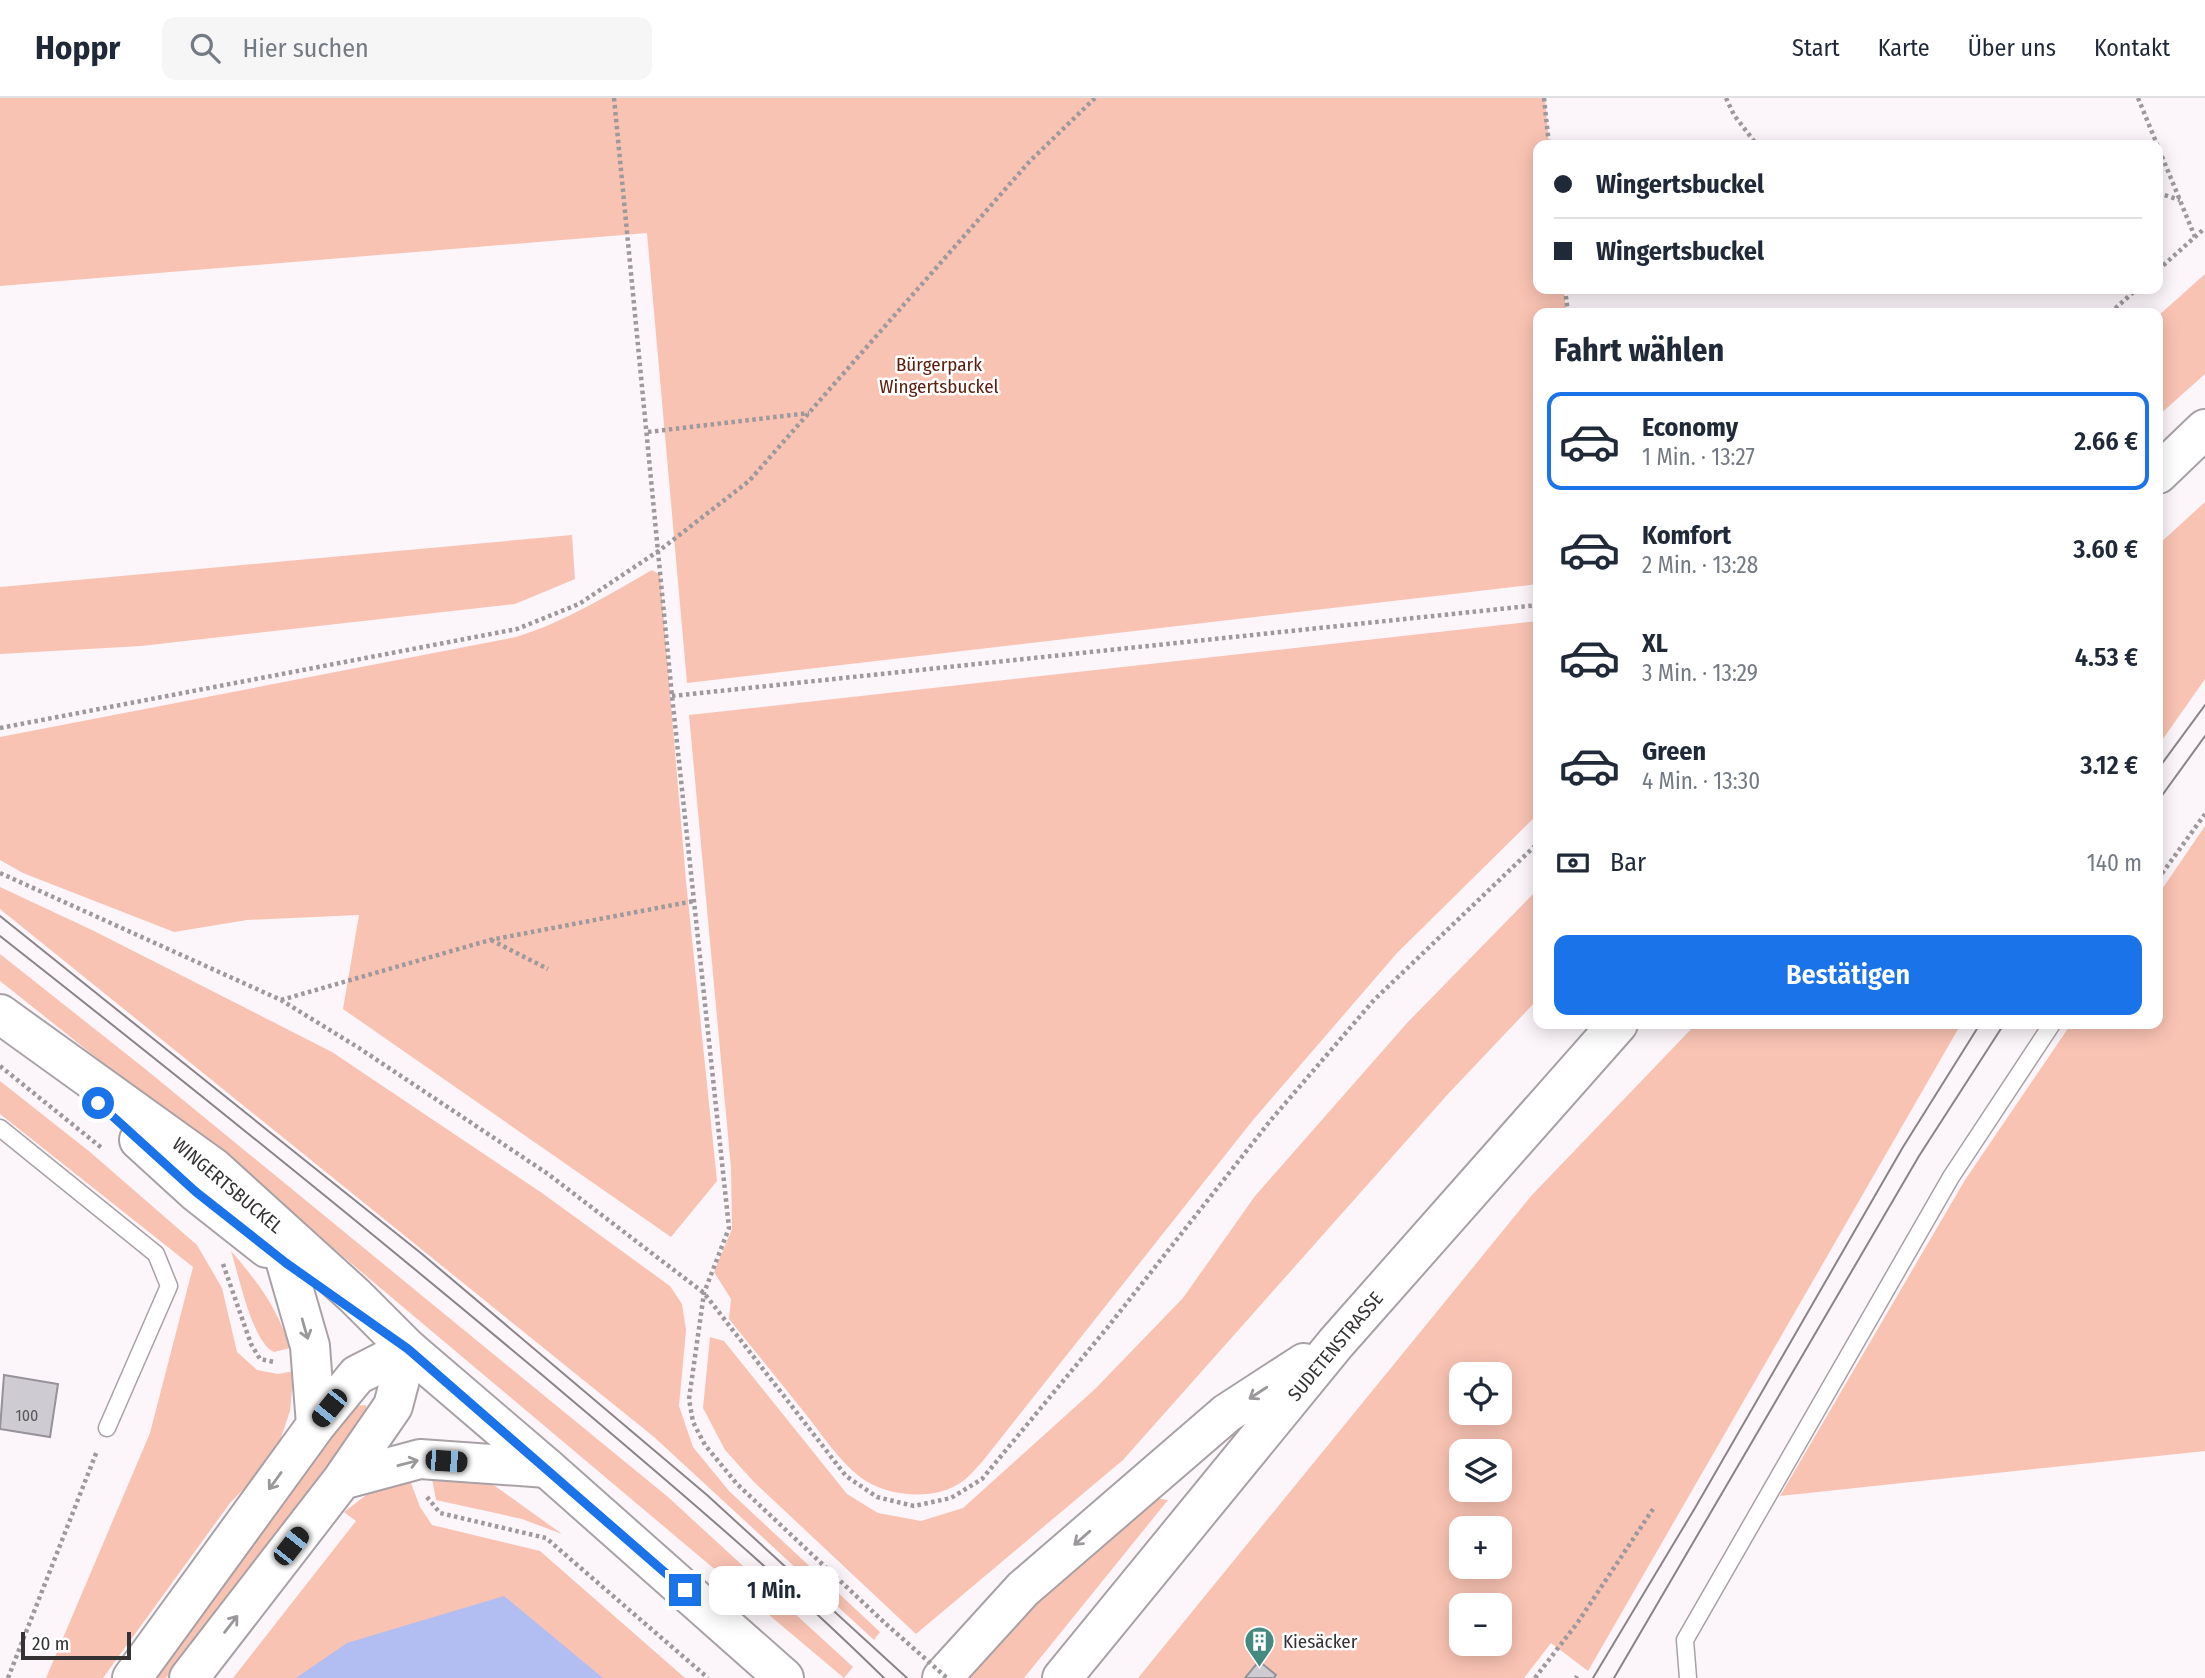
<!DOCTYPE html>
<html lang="de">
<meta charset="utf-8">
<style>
:root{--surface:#fff;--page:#f6f6f7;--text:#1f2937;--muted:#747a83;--line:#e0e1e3;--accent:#1a73e8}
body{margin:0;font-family:"Fira Sans Condensed",sans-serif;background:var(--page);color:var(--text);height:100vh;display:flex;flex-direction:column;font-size:26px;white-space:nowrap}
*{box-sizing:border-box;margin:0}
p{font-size:23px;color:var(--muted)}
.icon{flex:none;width:38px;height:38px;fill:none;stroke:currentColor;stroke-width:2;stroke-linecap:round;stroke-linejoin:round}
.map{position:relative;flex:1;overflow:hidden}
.drawer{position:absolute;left:1533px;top:210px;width:630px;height:721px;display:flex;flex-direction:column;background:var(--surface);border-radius:14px;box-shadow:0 4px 18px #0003}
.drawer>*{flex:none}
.top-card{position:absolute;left:1533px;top:42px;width:630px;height:154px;border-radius:14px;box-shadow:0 4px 18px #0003;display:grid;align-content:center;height:154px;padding:0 21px;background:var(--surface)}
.fabs{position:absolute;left:1449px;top:1264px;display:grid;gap:14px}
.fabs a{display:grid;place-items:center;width:63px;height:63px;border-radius:14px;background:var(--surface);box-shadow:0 4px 18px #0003;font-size:35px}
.scale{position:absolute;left:21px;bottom:18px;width:110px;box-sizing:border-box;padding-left:7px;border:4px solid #353234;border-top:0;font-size:19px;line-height:24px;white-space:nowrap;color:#353234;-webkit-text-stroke:5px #fff;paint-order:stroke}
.end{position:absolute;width:32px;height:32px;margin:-16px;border:9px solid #1a73e8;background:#fff;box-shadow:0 0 0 4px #fff}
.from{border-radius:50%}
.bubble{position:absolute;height:49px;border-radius:14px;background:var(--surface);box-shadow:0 4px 18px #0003;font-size:23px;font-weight:600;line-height:49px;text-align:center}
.car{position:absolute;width:21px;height:42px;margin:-21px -10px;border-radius:9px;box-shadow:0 0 5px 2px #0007;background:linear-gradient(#222 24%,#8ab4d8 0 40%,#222 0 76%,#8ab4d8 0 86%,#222 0)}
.top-card b{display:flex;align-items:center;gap:24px;height:66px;font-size:26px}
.top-card b+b{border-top:2px solid var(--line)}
.top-card i{width:18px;height:18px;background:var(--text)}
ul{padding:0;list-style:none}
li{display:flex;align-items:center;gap:21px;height:98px;margin:0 14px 10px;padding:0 7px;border:4px solid transparent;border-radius:14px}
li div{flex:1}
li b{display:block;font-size:26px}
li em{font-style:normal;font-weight:600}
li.current{border-color:var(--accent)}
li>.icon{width:63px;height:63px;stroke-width:1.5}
h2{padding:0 21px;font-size:32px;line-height:84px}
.pay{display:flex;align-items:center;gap:18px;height:77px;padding:0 21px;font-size:26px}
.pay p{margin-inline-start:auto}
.cta{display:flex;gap:14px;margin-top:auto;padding:14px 21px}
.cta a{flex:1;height:80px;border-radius:14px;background:var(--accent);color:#fff;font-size:28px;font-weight:600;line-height:80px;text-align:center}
header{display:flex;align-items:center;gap:42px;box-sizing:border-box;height:98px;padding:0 35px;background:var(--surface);border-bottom:2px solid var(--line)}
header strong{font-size:33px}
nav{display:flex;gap:38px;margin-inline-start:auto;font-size:24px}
.search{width:490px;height:63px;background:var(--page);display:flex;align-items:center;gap:18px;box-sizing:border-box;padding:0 24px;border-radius:14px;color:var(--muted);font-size:26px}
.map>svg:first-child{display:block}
.green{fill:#f9c3b3;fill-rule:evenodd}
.water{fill:#b2bdf1}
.building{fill:#cecbd2;stroke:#959299;stroke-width:2}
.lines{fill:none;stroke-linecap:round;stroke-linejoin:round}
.service-casing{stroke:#a8a1a6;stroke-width:19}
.tertiary-casing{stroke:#a8a1a6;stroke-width:42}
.secondary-casing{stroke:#a8a1a6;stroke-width:42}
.path{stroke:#9e999c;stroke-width:4.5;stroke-dasharray:3.5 3.5;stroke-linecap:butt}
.service{stroke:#fff;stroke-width:16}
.tertiary{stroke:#fff;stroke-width:38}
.secondary{stroke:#fff;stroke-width:38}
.tram{stroke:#888487;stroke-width:2}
.path-bridge{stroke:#9e999c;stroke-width:4.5;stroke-dasharray:3.5 3.5;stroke-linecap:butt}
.oneway{stroke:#9a989a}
.route{stroke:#1a73e8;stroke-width:9}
.labels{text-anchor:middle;stroke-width:5;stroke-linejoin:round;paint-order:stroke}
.number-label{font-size:16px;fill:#5b585c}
.park-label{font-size:19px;fill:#5d200e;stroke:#fff}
.street-label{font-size:19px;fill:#353234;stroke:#fff}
.poi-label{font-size:19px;fill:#353234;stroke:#fff;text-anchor:start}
</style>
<header>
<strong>Hoppr</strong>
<div class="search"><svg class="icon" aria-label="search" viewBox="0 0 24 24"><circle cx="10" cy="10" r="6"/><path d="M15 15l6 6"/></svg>Hier suchen</div>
<nav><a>Start</a><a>Karte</a><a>Über uns</a><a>Kontakt</a></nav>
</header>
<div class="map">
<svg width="2205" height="1580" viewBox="0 0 2205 1580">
<rect width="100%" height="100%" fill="#fcf5fa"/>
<path class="green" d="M0 0H1545L1549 47H1538V191H1564L1566 215H1538V486L687 585 647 135 0 188Z
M2205 176V276L2158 318V218Z
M2205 404V581L2158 648V447Z
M572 437 575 481 515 506 141 548 0 556V489Z
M652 472 660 477 686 783 717 1083 671 1139 343 911 359 817 247 822 174 834 23 775 0 762V639L516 539C565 524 608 497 652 472Z
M1538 523V716L1397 855 1253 1022 982 1364C976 1370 970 1378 963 1383 935 1404 887 1399 860 1379 837 1361 819 1332 800 1309 777 1280 753 1251 729 1221L731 1201 714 1174 732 1131 731 1070 689 617Z
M2205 728V1353L1780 1398 1965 1082 2071 926H2158V797Z
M0 789 92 832 332 954 542 1095 670 1188 682 1206 686 1232 679 1308 693 1349 729 1393 880 1534 874 1542 654 1339 0 811Z
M1538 791V901L1448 996 1123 1362 916 1536 754 1384 725 1352 703 1310 710 1239 724 1243 847 1396 878 1415 921 1423 963 1410 1095 1291 1183 1200 1255 1098 1407 925Z
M0 856 144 970 668 1399 853 1569 844 1580 283 1108 0 883Z
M1696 926H1961L1588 1573 1551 1545 1524 1580H1138L1532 1097ZM1461 1276H1500V1314H1461ZM1461 1353H1500V1391H1461ZM1461 1430H1500V1468H1461ZM1461 1507H1500V1545H1461Z
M0 983 90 1054 197 1147 222 1190 237 1254 257 1272 278 1276 294 1273 290 1313 274 1360 230 1405 103 1580H46L150 1335 193 1169 0 1016Z
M231 1153C258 1184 278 1211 290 1250L274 1254C252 1244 239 1178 231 1153Z
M366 1307 367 1318 166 1580H153L353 1308Z
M431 1375 461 1378 495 1388 562 1436 522 1421 436 1402Z
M408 1377 420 1409 432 1427 540 1453 685 1580H233L356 1423 344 1414 374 1391Z
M1154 1400 1168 1402 1024 1580H965L1031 1504Z"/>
<path class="water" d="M504 1498 603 1580H296L347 1545Z"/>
<path class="building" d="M4 1277 58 1286 50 1339 0 1331Z
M1259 1563 1276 1577 1274 1580H1245Z"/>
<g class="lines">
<defs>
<path id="service" d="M0 1030 156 1156 169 1188 107 1330
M1688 1580 1685 1542 1951 1079 2052 926"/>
<path id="tertiary" d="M0 916 214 1070 355 1198 408 1251 547 1370 784 1580
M139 1042 196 1094 267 1150"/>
<path id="secondary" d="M2158 376 2205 331
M286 1165 310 1248 316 1327
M342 1382 420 1361 547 1370
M132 1580 316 1327 357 1277 408 1251
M189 1580 342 1382 393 1308 408 1251
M942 1580 1023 1491 1227 1315 1304 1265
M1062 1580 1336 1245 1618 926"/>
</defs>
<use href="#service" class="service-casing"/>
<use href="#tertiary" class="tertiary-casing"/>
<use href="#secondary" class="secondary-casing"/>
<path class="path" d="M614 0 672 598 729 1130 704 1195 689 1301 693 1324 705 1347 737 1386 886 1526
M1544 0 1549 47
M1726 0 1734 17 1757 47
M2138 0 2195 139
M2158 95 2180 102
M2158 172 2205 130
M1565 191 1568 215
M2110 215 2137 191
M648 334 809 315
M672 598 1538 507
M0 630 517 531 579 506 660 452 749 383 1030 63 1095 0
M0 775 281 902 359 950 548 1076 704 1195 846 1378 877 1399 914 1408 951 1400 982 1381 1107 1230 1270 1023 1374 902 1538 745
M2158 781 2205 716
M491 842 548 871
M281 902 490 842 694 803
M0 968 103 1051
M223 1166 251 1246 260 1261 274 1264
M427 1399 440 1415 546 1440 708 1580
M8 1580 97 1353
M1535 1580 1578 1524 1653 1411
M1576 1580 1577 1578"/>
<use href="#service" class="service"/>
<use href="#tertiary" class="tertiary"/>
<use href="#secondary" class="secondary"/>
<path class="tram" d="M2158 671 2205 607
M2158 703 2205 638
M0 818 422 1156 707 1397 907 1580
M0 838C183 982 363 1127 541 1276 658 1375 775 1473 884 1580
M1593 1580 1695 1410 1903 1049 1980 926
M1614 1580 1919 1058 2004 926"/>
<path class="path-bridge" d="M886 1526 947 1580"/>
</g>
<defs><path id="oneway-shaft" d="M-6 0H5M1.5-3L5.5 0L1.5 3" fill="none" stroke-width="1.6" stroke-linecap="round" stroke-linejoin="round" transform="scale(1.75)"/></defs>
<g class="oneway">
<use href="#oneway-shaft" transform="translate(305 1231) rotate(74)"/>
<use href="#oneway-shaft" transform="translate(1258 1295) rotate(147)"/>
<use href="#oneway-shaft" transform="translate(408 1365) rotate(-15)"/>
<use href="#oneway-shaft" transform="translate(275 1383) rotate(126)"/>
<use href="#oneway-shaft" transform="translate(1082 1440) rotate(139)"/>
<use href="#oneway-shaft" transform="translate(231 1526) rotate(-52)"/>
</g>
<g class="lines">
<path class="route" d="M98 1005 196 1094 286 1165 408 1251 685 1492"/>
</g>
<defs>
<symbol id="building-pin" viewBox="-11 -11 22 30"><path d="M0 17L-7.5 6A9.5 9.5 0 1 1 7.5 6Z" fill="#448a81" stroke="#fff"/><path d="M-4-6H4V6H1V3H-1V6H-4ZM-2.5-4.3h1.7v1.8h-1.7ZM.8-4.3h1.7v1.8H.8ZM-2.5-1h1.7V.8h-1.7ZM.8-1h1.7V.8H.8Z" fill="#fff"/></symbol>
</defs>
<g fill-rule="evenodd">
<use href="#building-pin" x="1242" y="1526" width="35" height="47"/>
</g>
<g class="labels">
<g class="number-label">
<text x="27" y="1323">100</text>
</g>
<g class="park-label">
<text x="939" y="273">Bürgerpark<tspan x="939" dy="22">Wingertsbuckel</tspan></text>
</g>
<g class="street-label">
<text transform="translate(228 1087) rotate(40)" y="7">WINGERTSBUCKEL</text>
<text transform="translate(1335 1248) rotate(-50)" y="7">SUDETENSTRASSE</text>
</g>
<g class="poi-label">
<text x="1283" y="1550">Kiesäcker</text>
</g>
</g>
</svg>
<div class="fabs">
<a><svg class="icon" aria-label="locate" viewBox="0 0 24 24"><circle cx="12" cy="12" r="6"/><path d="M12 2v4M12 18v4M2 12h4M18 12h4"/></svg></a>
<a><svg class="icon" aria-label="layers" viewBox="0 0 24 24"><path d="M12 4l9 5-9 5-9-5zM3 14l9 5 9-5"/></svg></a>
<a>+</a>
<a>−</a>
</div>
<div class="scale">20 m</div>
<i class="end from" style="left:98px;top:1005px"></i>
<i class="end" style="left:685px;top:1492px"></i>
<div class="bubble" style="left:709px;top:1468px;width:130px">1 Min.</div>
<i class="car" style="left:329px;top:1310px;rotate:219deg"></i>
<i class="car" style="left:446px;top:1363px;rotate:94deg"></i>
<i class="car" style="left:291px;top:1448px;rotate:38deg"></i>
<div class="top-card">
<b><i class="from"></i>Wingertsbuckel</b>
<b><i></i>Wingertsbuckel</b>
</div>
<section class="drawer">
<h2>Fahrt wählen</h2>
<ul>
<li class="current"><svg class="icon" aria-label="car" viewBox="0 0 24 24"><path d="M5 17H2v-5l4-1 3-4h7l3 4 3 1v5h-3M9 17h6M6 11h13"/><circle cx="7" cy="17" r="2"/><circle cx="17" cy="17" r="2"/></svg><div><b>Economy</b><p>1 Min. · 13:27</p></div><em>2.66 €</em></li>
<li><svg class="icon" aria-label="car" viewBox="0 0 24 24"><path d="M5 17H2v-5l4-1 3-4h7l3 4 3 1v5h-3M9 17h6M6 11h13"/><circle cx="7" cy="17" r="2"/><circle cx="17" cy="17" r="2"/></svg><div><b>Komfort</b><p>2 Min. · 13:28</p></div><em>3.60 €</em></li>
<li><svg class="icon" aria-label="car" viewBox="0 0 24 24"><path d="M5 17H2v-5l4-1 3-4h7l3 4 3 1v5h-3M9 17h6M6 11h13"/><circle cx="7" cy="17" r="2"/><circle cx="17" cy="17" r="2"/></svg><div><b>XL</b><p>3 Min. · 13:29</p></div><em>4.53 €</em></li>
<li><svg class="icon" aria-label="car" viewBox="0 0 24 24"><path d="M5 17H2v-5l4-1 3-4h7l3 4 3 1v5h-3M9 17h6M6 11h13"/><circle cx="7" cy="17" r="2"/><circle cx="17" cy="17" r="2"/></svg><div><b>Green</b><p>4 Min. · 13:30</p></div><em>3.12 €</em></li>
</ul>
<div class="pay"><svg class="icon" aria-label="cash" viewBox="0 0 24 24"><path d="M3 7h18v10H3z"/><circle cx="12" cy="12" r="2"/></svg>Bar<p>140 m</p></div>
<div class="cta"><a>Bestätigen</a></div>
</section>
</div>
